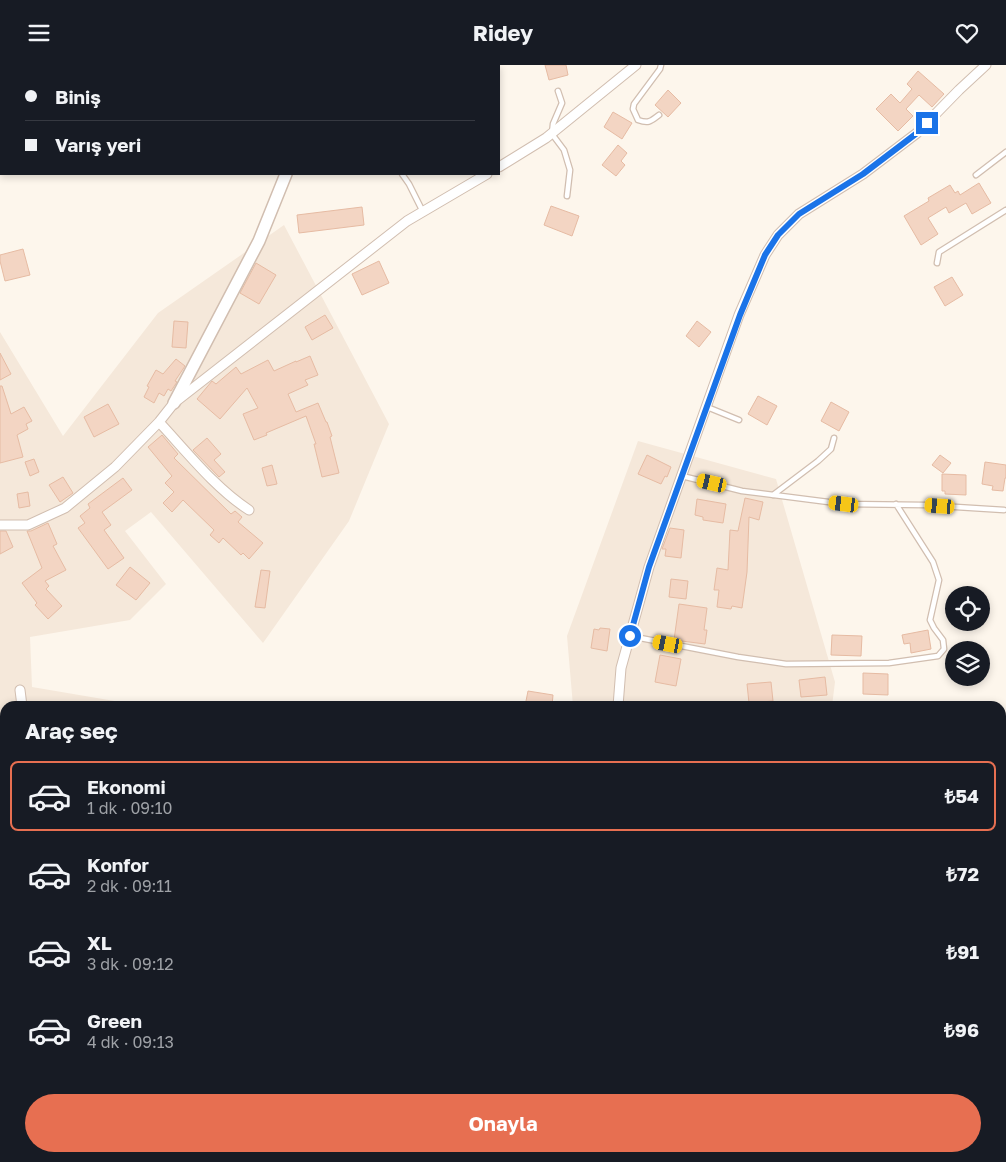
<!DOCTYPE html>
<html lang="tr">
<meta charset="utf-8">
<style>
:root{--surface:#171b24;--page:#20242c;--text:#f1f3f6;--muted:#9ea1a6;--line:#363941;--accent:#e76f51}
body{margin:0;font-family:"Golos Text",sans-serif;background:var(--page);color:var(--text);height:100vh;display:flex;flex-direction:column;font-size:19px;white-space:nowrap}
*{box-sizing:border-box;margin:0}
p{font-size:16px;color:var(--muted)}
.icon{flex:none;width:28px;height:28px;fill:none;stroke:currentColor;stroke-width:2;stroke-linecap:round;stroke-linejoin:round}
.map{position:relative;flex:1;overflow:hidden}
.sheet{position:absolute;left:0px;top:636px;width:1006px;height:461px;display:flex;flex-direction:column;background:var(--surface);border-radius:15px 15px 0 0;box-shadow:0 2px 8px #0003}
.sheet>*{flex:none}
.banner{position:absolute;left:0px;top:0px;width:500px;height:110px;box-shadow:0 2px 8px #0003;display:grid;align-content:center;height:110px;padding:0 25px;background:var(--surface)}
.controls{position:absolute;left:945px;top:521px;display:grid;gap:10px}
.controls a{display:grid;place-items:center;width:45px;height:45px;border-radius:50%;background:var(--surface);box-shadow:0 2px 8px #0003;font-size:25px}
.end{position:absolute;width:22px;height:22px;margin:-11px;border:6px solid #1a73e8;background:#fff;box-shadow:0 0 0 2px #fff}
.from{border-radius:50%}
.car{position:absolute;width:15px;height:30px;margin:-15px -8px;border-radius:6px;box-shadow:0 0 4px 1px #0007;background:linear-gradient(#f5c518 24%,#345 0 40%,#f5c518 0 76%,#345 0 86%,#f5c518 0)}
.banner b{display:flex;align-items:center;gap:18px;height:48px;font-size:19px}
.banner b+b{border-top:1px solid var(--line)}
.banner i{width:12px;height:12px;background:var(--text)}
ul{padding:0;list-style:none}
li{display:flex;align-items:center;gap:15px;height:70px;margin:0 10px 8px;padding:0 15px;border:2px solid transparent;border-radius:8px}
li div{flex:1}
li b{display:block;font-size:19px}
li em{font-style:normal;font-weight:700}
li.on{border-color:var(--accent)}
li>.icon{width:45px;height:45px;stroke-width:1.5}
h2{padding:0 25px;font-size:22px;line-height:60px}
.cta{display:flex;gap:10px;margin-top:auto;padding:10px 25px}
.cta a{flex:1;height:58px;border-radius:30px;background:var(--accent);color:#fff;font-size:20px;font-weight:700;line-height:58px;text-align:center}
header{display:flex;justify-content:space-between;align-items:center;height:65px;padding:0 25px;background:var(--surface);font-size:22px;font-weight:700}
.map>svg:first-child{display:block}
.residential{fill:#f5e8da}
.building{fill:#f3d5c3;stroke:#e6bba3}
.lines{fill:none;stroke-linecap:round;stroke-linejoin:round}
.service-casing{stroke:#d1beb0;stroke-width:7}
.minor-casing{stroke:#d1beb0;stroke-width:11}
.tertiary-casing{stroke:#d1beb0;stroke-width:14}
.service{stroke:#fff;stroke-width:4.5}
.minor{stroke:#fff;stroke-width:9}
.tertiary{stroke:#fff;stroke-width:11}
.route{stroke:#1a73e8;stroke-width:6}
</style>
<header><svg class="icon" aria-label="menu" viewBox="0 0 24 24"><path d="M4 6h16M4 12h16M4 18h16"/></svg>Ridey<svg class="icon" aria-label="heart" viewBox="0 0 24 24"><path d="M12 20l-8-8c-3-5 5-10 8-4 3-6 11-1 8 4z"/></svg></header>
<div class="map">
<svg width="1006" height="1097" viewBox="0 0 1006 1097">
<rect width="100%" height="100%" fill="#fdf6ec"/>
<path class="residential" d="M284 160 389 359 349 456 263 578 151 447 125 466 166 519 130 555 30 572 32 622 144 641H5V713L0 714V267L63 371 158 248Z
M638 376 776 414 835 617 832 641H573L567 571Z
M123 1092H636V1097H121Z"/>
<path class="building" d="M545 0H566L568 10 549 15Z
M918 6 944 29 932 42 919 30 906 44 913 51 898 66 876 44 891 29 900 38 912 24 907 19Z
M668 25 681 38 668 52 655 40Z
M613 47 632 58 622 74 604 62Z
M618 80 627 88 621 96 625 100 616 111 602 100Z
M979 118 991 138 972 149 966 138 949 148 946 142 928 153 938 169 921 180 904 151 929 136 928 133 950 120 955 128 958 126 960 130Z
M551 141 579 151 572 171 544 160Z
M362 142 364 160 299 168 297 150Z
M23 184 30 210 5 216 0 196V190Z
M379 196 389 218 362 230 352 209Z
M256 198 276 210 259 239 240 228Z
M952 212 963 230 945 241 934 222Z
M325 250 333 263 312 275 305 262Z
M174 256 188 257 186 283 172 282Z
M697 256 711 267 699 282 686 271Z
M0 288 11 309 0 315Z
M310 291 318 310 305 315 308 320 288 329 296 347 318 338 326 357H327L332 371 330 372 339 408 322 412 314 379H316L306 351 266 368 267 370 254 375 243 349 258 343 247 323 220 354 197 334 212 316 216 319 236 302 241 309 268 295 274 306 296 296V297Z
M176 294 185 301 175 316 177 317 171 326 168 324 164 331 159 328 154 338 144 332 149 322 147 321 156 305 163 309Z
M0 321H2L11 349 24 342 32 356 26 359 28 364 17 370 23 392 0 398Z
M758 331 777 341 767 360 748 349Z
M831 337 849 347 839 366 821 356Z
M108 339 119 359 94 372 84 352Z
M162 370 178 389 174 393 231 449 235 446 242 452 238 457 263 478 249 494 243 488 241 490 223 473 219 478 210 470 214 465 183 435 172 447 163 438 174 427 165 418 172 411 148 382Z
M207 373 221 389 214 395 225 407 219 412 193 385Z
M647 390 671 402 667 412 665 411 661 419 638 409Z
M940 390 951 398 943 408 932 400Z
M34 394 39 407 30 411 25 397Z
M985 397 1006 400V413H1005L1003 426 992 425 993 421 982 419Z
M272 400 277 419 267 421 262 403Z
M942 409 966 410V430L945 429V426H942Z
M63 412 73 428 60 437 49 420Z
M123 413 132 425 102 447 111 460 104 465 124 493 108 504 78 463 85 458 80 451 90 443 88 439Z
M28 427 30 441 19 443 17 429Z
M745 433 763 437 759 455 749 452 747 507 742 543 732 541 731 544 717 542 719 525H714L717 503 728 505 730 465 738 466Z
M697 434 726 439 723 458 703 455V452L695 450Z
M48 458 57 479 53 481 66 505 45 516 49 521 46 524 62 541 48 554 35 540 37 538 22 518 42 503 27 466H31Z
M670 463 684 465 681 493 665 491 666 484H662Z
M0 466H6L13 482 0 489Z
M130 502 150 518 136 535 116 520Z
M261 505 270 506 265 543 255 542Z
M671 514 688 516 686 534 669 532Z
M679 539 707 543 704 565H707L705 579 674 575Z
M600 563 610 564 607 586 591 583 594 564 599 565Z
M928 565 931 584 911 588 910 578 904 579 902 570Z
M832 570 862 571 861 591 831 590Z
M660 590 681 594 676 621 655 617Z
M863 608 888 609V630L863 629Z
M825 612 827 630 801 632 799 615Z
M771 617 773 636 749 638 747 619Z
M528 626 553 630 552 641H525Z"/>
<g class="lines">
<defs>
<path id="service" d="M558 26 562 38 553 59 552 69 564 85 570 105 567 131
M659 50C651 56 649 59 638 55L633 44 634 39 660 4 661 0
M402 109 409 119 423 147
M976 110 1006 87
M937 198 939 187 1006 145
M707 342 739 355
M682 411 742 426 844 439 924 440 1004 445
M773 430 818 396 831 384 834 373
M630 571 738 592 786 599 889 598 938 591 944 584 943 575 934 563 930 555 939 515 933 497 896 439"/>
<path id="minor" d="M499 102 546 73 636 0
M159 357C187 387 215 423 249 445
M0 460H28L65 443 115 402 159 357 174 338 407 156 487 109
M20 625 22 641
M618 641 621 603 649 502 739 250 765 190 778 170 799 149 863 109 917 68 959 25 986 0
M0 709 5 703
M0 754 5 757
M1001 1027 1006 1031
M0 1058 5 1064
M24 1092 26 1097
M798 1092V1097
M855 1092V1097
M116 1097 118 1092
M236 1097 239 1092
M342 1097 344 1092
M437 1097 439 1092
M566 1097 568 1092
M673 1097 675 1092
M732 1097V1092
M967 1097V1092"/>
<path id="tertiary" d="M321 1V0
M174 338 259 176 286 109"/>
</defs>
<use href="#service" class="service-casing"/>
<use href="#minor" class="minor-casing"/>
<use href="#tertiary" class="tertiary-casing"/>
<use href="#service" class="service"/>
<use href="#minor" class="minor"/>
<use href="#tertiary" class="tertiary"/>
</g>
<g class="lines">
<path class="route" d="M630 571 649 502 740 250 765 190 778 170 799 149 863 109 917 68 927 58"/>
</g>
</svg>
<div class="controls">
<a><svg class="icon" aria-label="locate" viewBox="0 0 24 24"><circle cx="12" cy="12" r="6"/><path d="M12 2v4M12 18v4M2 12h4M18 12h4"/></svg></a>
<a><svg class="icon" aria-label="layers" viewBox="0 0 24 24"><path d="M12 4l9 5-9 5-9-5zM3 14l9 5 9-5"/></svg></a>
</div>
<i class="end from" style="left:630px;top:571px"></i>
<i class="end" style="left:927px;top:58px"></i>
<i class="car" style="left:712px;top:418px;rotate:283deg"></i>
<i class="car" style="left:844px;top:439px;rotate:277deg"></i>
<i class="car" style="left:940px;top:441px;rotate:274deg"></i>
<i class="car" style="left:668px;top:579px;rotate:281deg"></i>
<div class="banner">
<b><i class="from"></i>Biniş</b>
<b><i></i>Varış yeri</b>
</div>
<section class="sheet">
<h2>Araç seç</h2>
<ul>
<li class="on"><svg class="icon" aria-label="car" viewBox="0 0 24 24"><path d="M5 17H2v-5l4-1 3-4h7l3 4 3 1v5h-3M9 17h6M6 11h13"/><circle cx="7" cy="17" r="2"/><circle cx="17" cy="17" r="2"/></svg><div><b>Ekonomi</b><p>1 dk · 09:10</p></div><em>₺54</em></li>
<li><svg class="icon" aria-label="car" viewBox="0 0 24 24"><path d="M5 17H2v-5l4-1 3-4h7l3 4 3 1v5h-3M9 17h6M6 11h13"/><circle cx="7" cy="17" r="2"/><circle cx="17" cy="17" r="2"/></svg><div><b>Konfor</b><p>2 dk · 09:11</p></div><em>₺72</em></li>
<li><svg class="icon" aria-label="car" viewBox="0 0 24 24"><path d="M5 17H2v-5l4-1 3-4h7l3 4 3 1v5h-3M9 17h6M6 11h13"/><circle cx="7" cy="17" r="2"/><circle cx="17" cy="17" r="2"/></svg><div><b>XL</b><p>3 dk · 09:12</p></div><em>₺91</em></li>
<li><svg class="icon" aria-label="car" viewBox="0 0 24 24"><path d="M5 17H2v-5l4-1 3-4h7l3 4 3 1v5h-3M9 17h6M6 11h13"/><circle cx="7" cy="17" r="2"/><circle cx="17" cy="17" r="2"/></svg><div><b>Green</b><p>4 dk · 09:13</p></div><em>₺96</em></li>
</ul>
<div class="cta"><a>Onayla</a></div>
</section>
</div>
